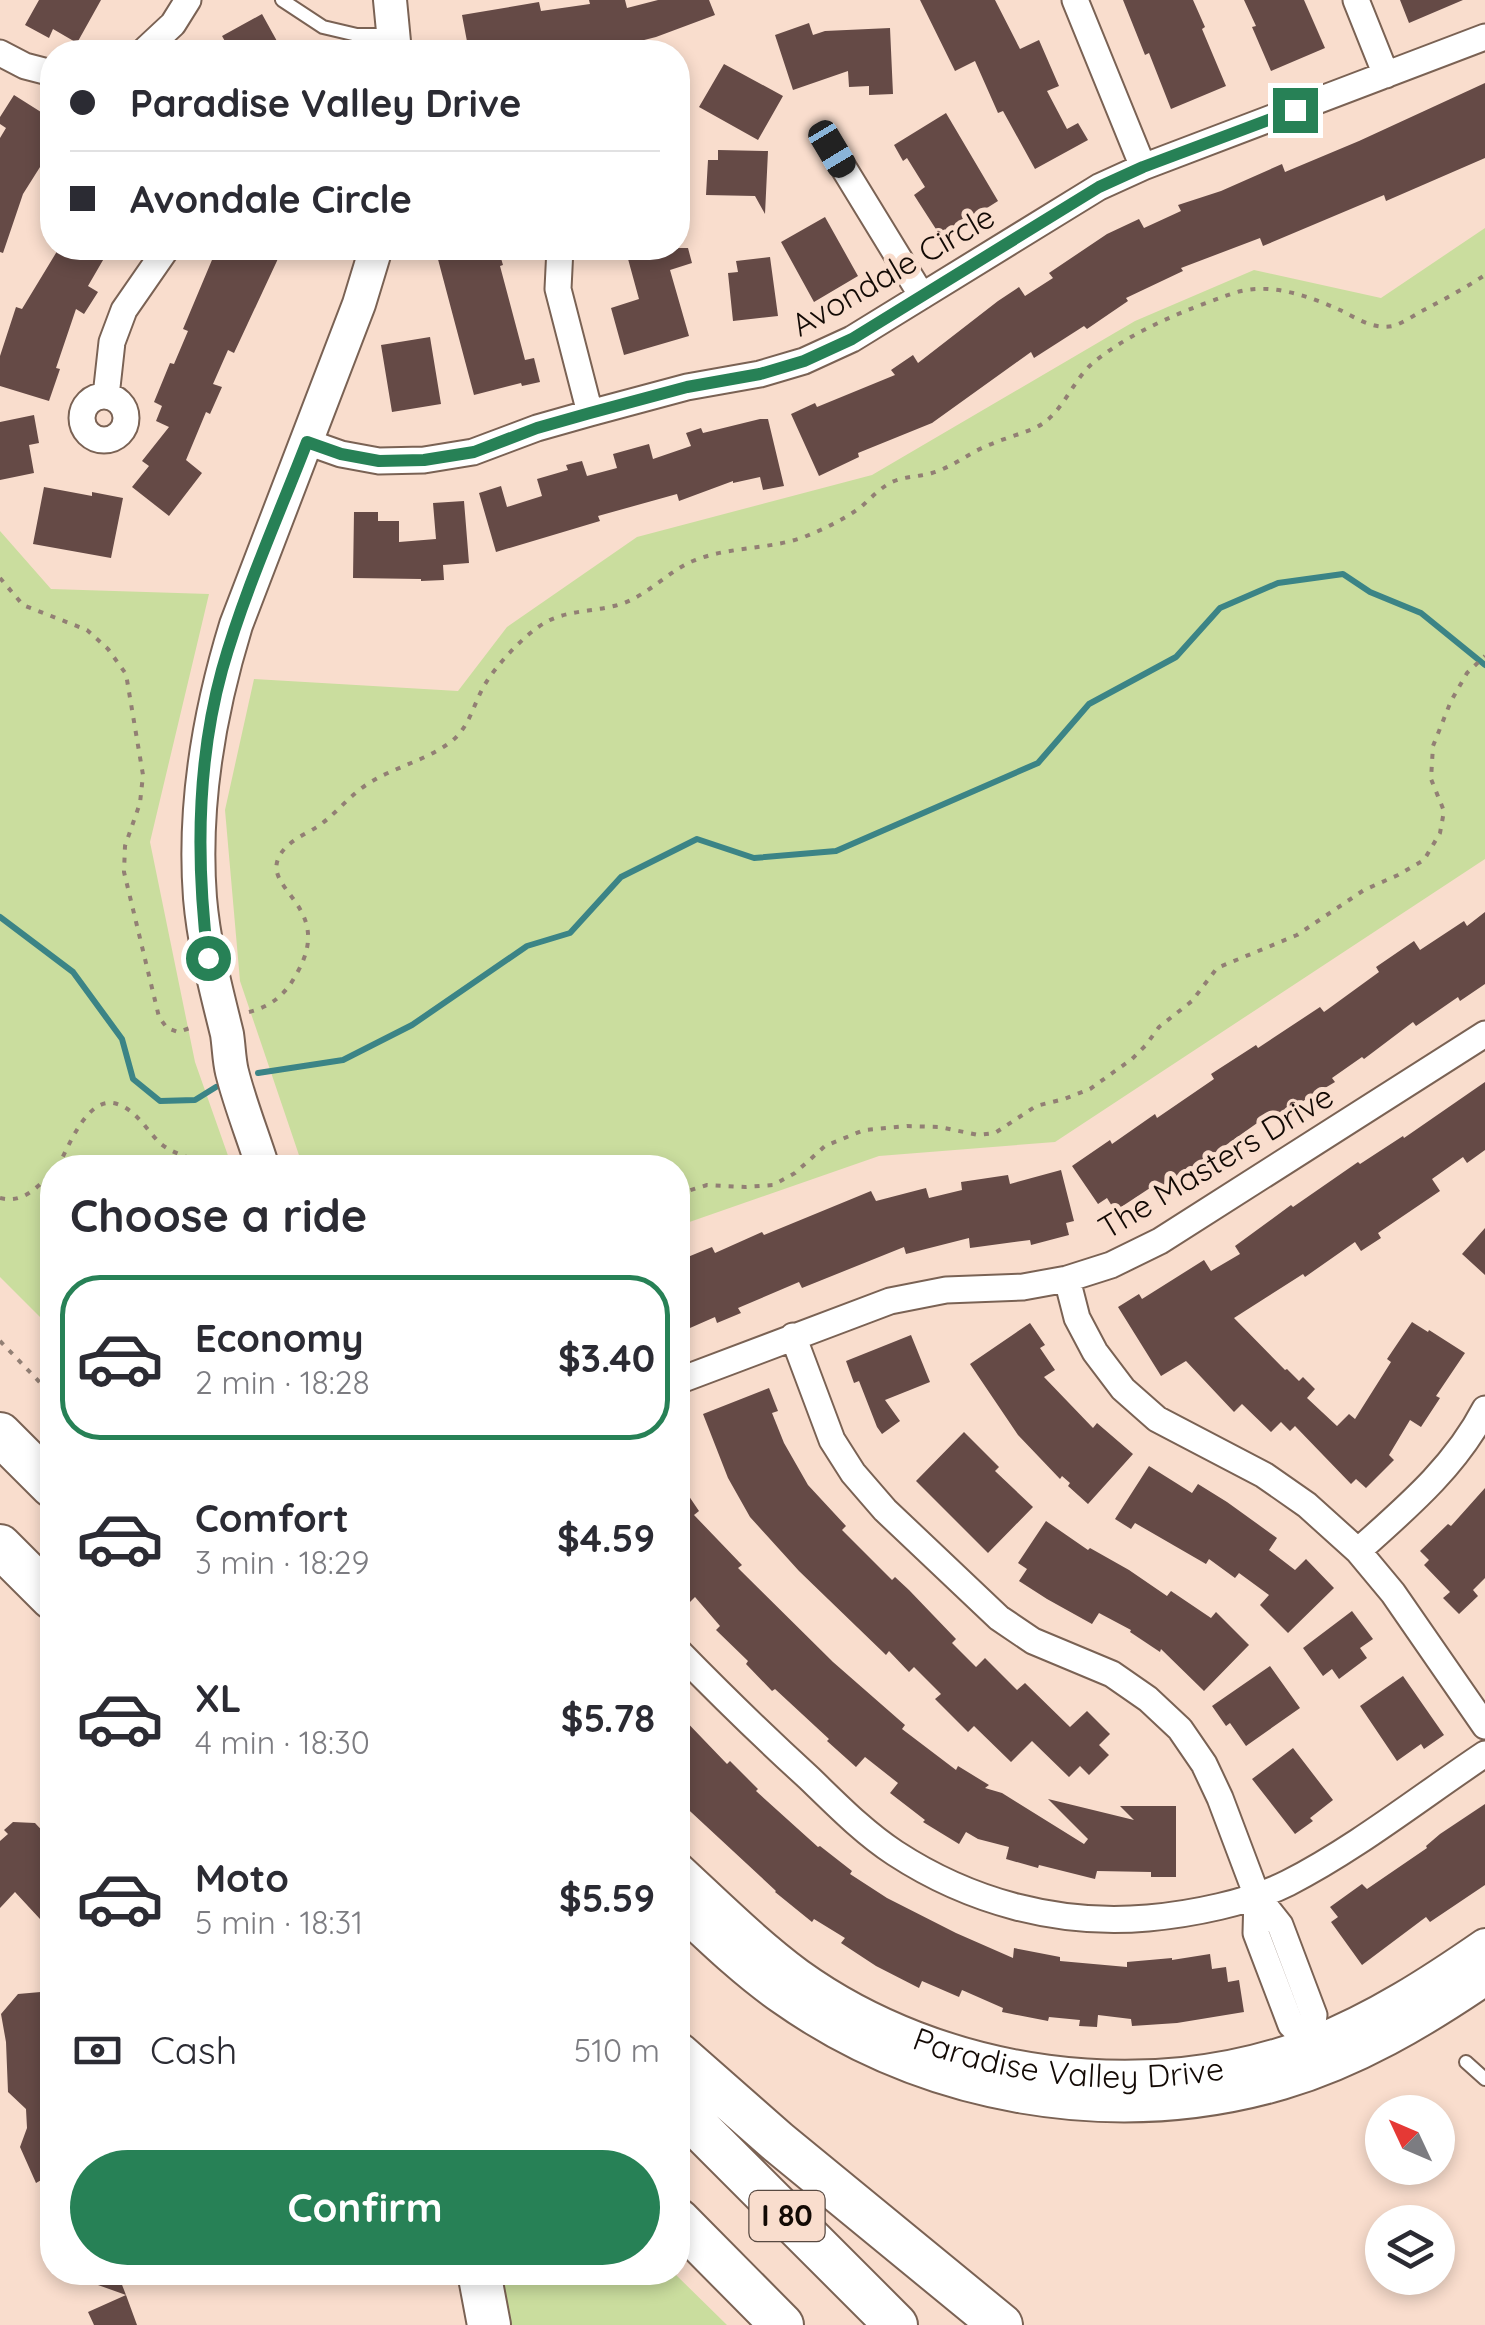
<!DOCTYPE html>
<meta charset="utf-8">
<style>
:root{--surface:#fff;--page:#f7f7f7;--text:#2b2b33;--muted:#7c7c81;--line:#e1e1e2;--accent:#278156}
body{margin:0;font-family:Quicksand,sans-serif;background:var(--page);color:var(--text);height:100vh;display:flex;flex-direction:column;font-size:38px;white-space:nowrap}
*{box-sizing:border-box;margin:0}
p{font-size:32px;color:var(--muted)}
.icon{flex:none;width:55px;height:55px;fill:none;stroke:currentColor;stroke-width:2;stroke-linecap:round;stroke-linejoin:round}
.map{position:relative;flex:1;overflow:hidden}
.sheet{position:absolute;left:40px;top:1155px;width:650px;height:1130px;display:flex;flex-direction:column;background:var(--surface);border-radius:40px;box-shadow:0 5px 15px #0003}
.sheet>*{flex:none}
.top-card{position:absolute;left:40px;top:40px;width:650px;height:220px;border-radius:40px;box-shadow:0 5px 15px #0003;display:grid;align-content:center;height:220px;padding:0 30px;background:var(--surface)}
.needle{width:65px;rotate:314deg}
.buttons{position:absolute;left:1365px;top:2095px;display:grid;gap:20px}
.buttons a{display:grid;place-items:center;width:90px;height:90px;border-radius:50%;background:var(--surface);box-shadow:0 5px 15px #0003;font-size:50px}
.end{position:absolute;width:45px;height:45px;margin:-22px;border:12px solid #278156;background:#fff;box-shadow:0 0 0 5px #fff}
.from{border-radius:50%}
.car{position:absolute;width:30px;height:60px;margin:-30px -15px;border-radius:12px;box-shadow:0 0 8px 2px #0007;background:linear-gradient(#222 24%,#8ab4d8 0 40%,#222 0 76%,#8ab4d8 0 86%,#222 0)}
.top-card b{display:flex;align-items:center;gap:35px;height:95px;font-size:38px}
.top-card b+b{border-top:2px solid var(--line)}
.top-card i{width:25px;height:25px;background:var(--text)}
ul{padding:0;list-style:none}
li{display:flex;align-items:center;gap:30px;height:165px;margin:0 20px 15px;padding:0 10px;border:5px solid transparent;border-radius:40px}
li div{flex:1}
li b{display:block;font-size:38px}
li em{font-style:normal;font-weight:700}
li.current{border-color:var(--accent)}
li>.icon{width:90px;height:90px;stroke-width:1.5}
h2{padding:0 30px;font-size:45px;line-height:120px}
.pay{display:flex;align-items:center;gap:25px;height:110px;padding:0 30px;font-size:38px}
.pay p{margin-inline-start:auto}
.cta{display:flex;gap:20px;margin-top:auto;padding:20px 30px}
.cta a{flex:1;height:115px;border-radius:60px;background:var(--accent);color:#fff;font-size:40px;font-weight:700;line-height:115px;text-align:center}
.map>svg:first-child{display:block}
.green{fill:#cadd9e}
.lines{fill:none;stroke-linecap:round;stroke-linejoin:round}
.stream{stroke:#3b8486;stroke-width:6}
.building{fill:#654a46}
.lane-casing{stroke:#7a6254;stroke-width:16}
.street-casing{stroke:#7a6254;stroke-width:29}
.secondary-casing{stroke:#7a6254;stroke-width:36}
.highway-casing{stroke:#7a6254;stroke-width:46}
.path{stroke:#927f74;stroke-width:4;stroke-dasharray:5 8;stroke-linecap:butt}
.lane{stroke:#fff;stroke-width:12}
.street{stroke:#fff;stroke-width:25}
.secondary{stroke:#fff;stroke-width:32}
.highway{stroke:#fff;stroke-width:42}
.route{stroke:#278156;stroke-width:12}
.labels{text-anchor:middle;stroke-width:10;stroke-linejoin:round;paint-order:stroke}
.shield{fill:#f9ddcd;stroke:#584941;stroke-width:2.5}
.shield-label{font-size:30px;font-weight:bold;fill:#130a05}
.street-label{font-size:32px;fill:#130a05;stroke:#f9ddcd}
</style>
<div class="map">
<svg width="1485" height="2325" viewBox="0 0 1485 2325">
<rect width="100%" height="100%" fill="#f9ddcd"/>
<path class="green" d="M1485 228V859L1055 1142 879 1156 678 1226V1168L303 1167 240 981 225 810 254 679 458 691 507 627 637 537 872 475 1135 321 1254 270 1381 298Z
M0 531 51 589 209 594 150 842 195 1062 232 1167 52 1168V1329L0 1277Z
M490 2273H674L727 2325H501Z"/>
<g class="lines">
<path class="stream" d="M0 917 73 972 122 1039 133 1079 160 1101 195 1100 216 1087
M258 1073 343 1060 412 1025 527 946 570 933 621 877 697 839 754 858 836 851 1038 763 1089 704 1176 657 1220 608 1278 583 1343 574 1370 592 1421 613 1485 665"/>
</g>
<path class="building" d="M39 0H101L77 43 53 29 49 38 25 25Z
M589 0H625L627 8 658 0H709L715 15 656 37 597 52H469L462 15 539 2 541 11 590 4Z
M920 0H995L1020 49 1039 40 1059 86 1047 91 1067 129 1078 123 1088 140 1035 169 1003 111 998 113 975 61 955 71Z
M1123 0H1193L1205 27 1202 29 1226 86 1171 109 1149 53 1145 55Z
M1244 0H1304L1325 48 1271 71 1252 27 1256 26Z
M1400 0H1463L1409 23Z
M262 14 283 52H231L222 36Z
M809 23 813 35 825 31 890 28 893 94 869 95V86L849 87 848 71 793 90 775 35Z
M724 64 783 96 758 140 699 107Z
M1485 83V158L1386 201 1384 195 1263 246 1260 238 1181 268 1183 271 1126 298 1128 301 1087 329 1084 326 1034 358 1031 352 932 423 858 453 859 457 819 476 791 414 815 403 817 407 895 375 891 370 913 355 918 363 998 301 1019 287 1025 296 1053 278 1049 273 1107 234 1139 219 1144 228 1181 211 1178 205 1221 191 1282 164 1285 172 1359 141Z
M14 95 52 119V148L23 194 3 253 0 252V138L6 128 0 124V117Z
M946 113 998 201 941 237 914 195 925 187 907 158 903 161 894 145Z
M718 150 768 151 765 214 755 196 706 195 708 160H718Z
M825 217 858 276 814 302 781 242Z
M59 248H110L88 286 98 292 84 314 76 309 56 368 60 369 49 401 0 386V356L16 307 22 309Z
M217 248H283L234 353 228 350 213 384 222 387 210 414 206 412 186 460 202 473 169 516 132 487 149 466 142 461 169 427 156 421 162 406 154 402 170 363 174 364 188 331 183 329Z
M435 248H498L503 265 500 266 525 360 534 358 540 382 522 386 521 383 474 395Z
M625 248H688L692 263 670 270 689 336 624 355 611 308 639 299Z
M770 257 778 316 733 321 728 273 738 272 736 261Z
M430 337 441 404 392 412 381 345Z
M34 415 39 443 29 445 34 473 0 480V422Z
M760 419H768L784 486 763 490 760 477 733 483V481L679 501 677 494 598 516 600 521 496 552 479 493 501 486 507 507 542 496 537 479 568 470 566 465 582 461 587 476 617 468 613 454 649 444 653 459 691 446 686 433 701 428 703 433Z
M44 487 92 496V492L123 498 111 558 33 544Z
M464 501 469 563 443 565 444 580 421 581V579L353 578 354 512H378V521H399V542L436 539 433 503Z
M1485 912V984L1460 1001 1458 997 1416 1026 1413 1022 1364 1059 1362 1057 1332 1078 1335 1082 1273 1119 1270 1114 1155 1195 1150 1188 1115 1211 1107 1198 1098 1204 1072 1166 1110 1140 1112 1144 1155 1114 1157 1118 1214 1079 1211 1074 1256 1045 1258 1048 1320 1007 1324 1012 1379 972 1376 967 1414 941 1420 950 1464 921 1467 926Z
M1485 1082V1150L1467 1163 1463 1157 1432 1179 1440 1191 1378 1233 1381 1238 1361 1251 1355 1242 1305 1277 1303 1274 1234 1318 1285 1370 1287 1369 1299 1381 1303 1377 1315 1389 1307 1398 1337 1426 1349 1414 1355 1419 1391 1362 1387 1359 1412 1322 1428 1332 1429 1330 1465 1353 1436 1396 1440 1398 1421 1427 1410 1420 1389 1455 1394 1460 1366 1488 1356 1479 1351 1484 1295 1426 1290 1431 1281 1422 1271 1432 1242 1404 1234 1412 1186 1361 1161 1376 1118 1307 1139 1294 1142 1299 1204 1260 1211 1271 1240 1254 1235 1246 1291 1205 1293 1207 1358 1162 1360 1164 1403 1136 1404 1138Z
M1061 1170 1074 1221 1066 1223 1069 1235 1031 1245 1030 1240 970 1248 969 1238 906 1254 904 1247 802 1288 799 1282 738 1308 741 1313 717 1323 715 1317 690 1328 678 1298V1261L712 1247 715 1253 762 1232 764 1235 871 1191 876 1201 926 1188 929 1198 962 1190 961 1182 1008 1175 1010 1184Z
M1485 1228V1275L1462 1254Z
M1030 1323 1045 1345 1040 1348 1055 1370 1044 1377 1093 1428 1097 1423 1133 1454 1088 1504 1068 1486 1070 1483 1062 1476 1060 1479 1018 1435 970 1364Z
M911 1335 930 1382 885 1400 900 1421 882 1434 877 1427 859 1381 854 1383 846 1361Z
M769 1388 778 1411 772 1413 784 1443 808 1485 846 1526 842 1530 892 1580 895 1577 909 1590 956 1639 952 1643 976 1667 985 1658 1017 1690 1025 1683 1070 1727 1087 1711 1110 1734 1099 1745 1109 1755 1089 1775 1080 1766 1069 1777 1032 1741 1011 1762 974 1726 968 1732 935 1699 941 1694 914 1667 909 1672 889 1651 886 1655 799 1571 750 1517 728 1478 703 1414Z
M964 1432 999 1467 995 1471 1033 1507 988 1553 916 1481Z
M1149 1466 1192 1493 1198 1484 1227 1502 1277 1538 1269 1550 1295 1570 1306 1559 1334 1588 1288 1633 1260 1605 1269 1595 1239 1573 1235 1578 1209 1559 1206 1564 1135 1523 1131 1529 1115 1519Z
M678 1480 699 1511 694 1515 742 1565 738 1568 833 1662 905 1725 902 1729 956 1770 958 1766 989 1785 985 1788 1002 1793 1084 1844 1088 1839 1048 1799 1134 1820 1120 1806H1176V1877H1151V1872L1097 1871 1095 1879 1039 1865 1038 1868 1006 1859 1009 1847 978 1839 966 1832 959 1844 923 1822 925 1820 890 1793 898 1783 865 1757 856 1767 827 1741 829 1739 775 1689 772 1691 746 1664 748 1661 716 1630 720 1626 695 1597 687 1605 678 1595Z
M1485 1488V1578L1473 1590 1478 1596 1459 1614 1443 1598 1450 1592 1424 1565 1429 1560 1420 1551 1448 1524 1451 1526Z
M1046 1521 1088 1550 1090 1548 1129 1570 1167 1596 1171 1591 1211 1618 1216 1612 1249 1645 1204 1691 1161 1649 1160 1652 1130 1632 1131 1630 1099 1613 1092 1624 1047 1599 1019 1581 1027 1569 1018 1563Z
M1352 1611 1373 1639 1360 1648 1367 1658 1339 1679 1332 1669 1323 1676 1303 1648Z
M1270 1666 1300 1708 1246 1746 1230 1723 1226 1726 1212 1706Z
M1403 1676 1444 1735 1424 1749 1421 1744 1397 1761 1360 1706Z
M678 1713 727 1764 730 1761 758 1789 756 1791 818 1847 820 1846 852 1871 850 1874 887 1898 956 1933 1013 1958 1014 1948 1060 1957V1961L1127 1967V1962L1172 1958V1960L1210 1954 1212 1969 1226 1967 1228 1982 1239 1980 1244 2012 1177 2023 1132 2026 1131 2019 1098 2015 1097 2027 1079 2026 1080 2020 1049 2017 1048 2021 1002 2012 1003 2008 962 1990 959 1997 922 1981 919 1988 876 1966 841 1943 845 1938 814 1919 812 1922 775 1892 776 1891 678 1800Z
M1293 1748 1333 1800 1310 1818 1313 1821 1295 1834 1252 1779Z
M1485 1804V1885L1430 1922 1426 1917 1362 1965 1331 1922 1338 1917 1330 1907 1362 1884 1367 1889 1427 1848 1426 1846 1440 1834Z
M13 1822 35 1823 52 1841V1932L15 1892 0 1908V1841L8 1834 4 1830Z
M52 1991V2174L36 2183 20 2147 27 2128 26 2109 8 2092 6 2042 1 2014 18 1994Z
M70 2272H117L126 2295 70 2275Z
M126 2295 137 2325H94L88 2312Z"/>
<g class="lines">
<defs>
<path id="lane" d="M282 0 323 27 357 35H391
M1466 2062 1485 2079"/>
<path id="street" d="M1075 0 1143 167
M1356 0 1386 75
M143 52 173 24 188 0
M0 53 25 66 52 73
M832 149 922 296
M560 248 558 289 590 413
M106 396 112 342 124 310 167 248
M82 418a22 22 0 1 1 44 0a22 22 0 1 1-44 0Z
M307 442 341 454 379 461 424 460 473 452 537 428 590 413 687 387 760 374 804 361 852 339 1099 187 1143 167 1485 37
M1067 1279 1077 1318 1095 1352 1123 1389 1157 1419 1264 1475 1307 1505 1358 1551 1393 1593 1485 1726
M793 1336 832 1440 853 1473 885 1510 999 1618 1033 1641 1112 1674 1148 1699 1180 1729 1204 1764 1220 1798 1257 1896 1280 1925 1314 2015 1310 2044
M678 1381 890 1301 946 1290 1023 1287 1067 1279 1111 1265 1160 1241 1485 1034
M1358 1551C1406 1508 1455 1467 1485 1409
M678 1651C721 1695 764 1737 809 1778 836 1804 863 1832 895 1853 970 1902 1059 1926 1148 1918 1192 1914 1248 1903 1288 1883 1355 1849 1422 1796 1485 1754
M1257 1896 1256 1933 1291 2025 1310 2044 1315 2056"/>
<g id="secondary">
<path d="M390 0 395 52"/>
<path d="M263 1168C253 1136 240 1104 232 1072 229 1060 229 1047 227 1034 216 989 204 945 200 898 193 806 209 713 236 625L359 304 376 248"/>
<path id="s1" d="M678 1869C717 1905 755 1943 798 1975 941 2078 1148 2107 1313 2043 1376 2018 1430 1983 1485 1945"/>
<path d="M678 1908C711 1939 744 1971 781 1997 925 2099 1113 2132 1282 2083 1356 2061 1422 2022 1485 1979"/>
</g>
<path id="highway" d="M0 1434 52 1486
M0 1546 52 1598
M678 2054 778 2142 1001 2325
M678 2107 896 2325
M678 2220 782 2325
M479 2272 489 2325"/>
</defs>
<use href="#lane" class="lane-casing"/>
<use href="#street" class="street-casing"/>
<use href="#secondary" class="secondary-casing"/>
<use href="#highway" class="highway-casing"/>
<path class="path" d="M0 578 23 605 87 630 108 649 126 674 143 775 140 803 125 846 124 872 159 1017 167 1028 178 1032 196 1026
M249 1012C272 1006 286 994 297 973 335 907 262 890 279 857 286 842 304 835 317 827 335 815 348 797 366 785 393 767 426 761 452 741 470 726 473 705 484 686 496 665 525 634 546 622 570 609 599 612 624 603 650 593 669 571 693 561 729 546 768 550 804 537 824 529 843 520 861 507 871 498 880 488 892 482 905 476 919 477 932 473 950 468 965 456 982 448 999 440 1018 435 1035 428 1063 415 1071 381 1094 362 1132 331 1185 310 1231 294 1267 281 1306 295 1340 310 1356 318 1374 330 1393 326 1403 323 1413 316 1422 311 1443 300 1465 288 1485 275
M57 1168C70 1145 89 1089 122 1106 139 1114 148 1132 161 1144 176 1156 194 1157 210 1168
M678 1194 707 1185 745 1187 773 1185 795 1173 825 1146 864 1130 907 1126 940 1127 978 1135 995 1133 1036 1106 1064 1099 1090 1089 1132 1059 1146 1045 1159 1027 1192 1001 1217 968 1297 935 1364 890 1398 875 1424 860 1440 833 1444 811 1431 779 1433 746 1451 701 1467 673 1485 656
M0 1198C23 1204 37 1187 52 1173
M0 1341 52 1395"/>
<use href="#lane" class="lane"/>
<use href="#street" class="street"/>
<use href="#secondary" class="secondary"/>
<use href="#highway" class="highway"/>
</g>
<g class="lines">
<path class="route" d="M208 958C196 862 196 765 222 670 244 592 278 517 307 442L341 454 379 461 424 460 474 452 537 428 590 413 687 387 760 374 804 361 852 339 1099 187 1143 167 1295 110"/>
</g>
<g class="labels">
<rect class="shield" x="749.5" y="2191" width="75" height="50" rx="8"/>
<g class="shield-label">
<text x="787" y="2226">I 80</text>
</g>
<g class="street-label">
<text transform="translate(893 271) rotate(-30)" y="11">Avondale Circle</text>
<text transform="translate(1216 1162) rotate(-31)" y="11">The Masters Drive</text>
<text dy="11" stroke="none"><textPath href="#s1" startOffset="450">Paradise Valley Drive</textPath></text>
</g>
</g>
</svg>
<div class="buttons">
<a><svg class="needle" viewBox="-14 -14 28 28"><path d="M0-13l5 13h-10z" fill="#e53935"/><path d="M0 13l5-13h-10z" fill="#7c7c81"/></svg></a>
<a><svg class="icon" aria-label="layers" viewBox="0 0 24 24"><path d="M12 4l9 5-9 5-9-5zM3 14l9 5 9-5"/></svg></a>
</div>
<i class="end from" style="left:208px;top:958px"></i>
<i class="end" style="left:1295px;top:110px"></i>
<i class="car" style="left:832px;top:149px;rotate:149deg"></i>
<div class="top-card">
<b><i class="from"></i>Paradise Valley Drive</b>
<b><i></i>Avondale Circle</b>
</div>
<section class="sheet">
<h2>Choose a ride</h2>
<ul>
<li class="current"><svg class="icon" aria-label="car" viewBox="0 0 24 24"><path d="M5 17H2v-5l4-1 3-4h7l3 4 3 1v5h-3M9 17h6M6 11h13"/><circle cx="7" cy="17" r="2"/><circle cx="17" cy="17" r="2"/></svg><div><b>Economy</b><p>2 min · 18:28</p></div><em>$3.40</em></li>
<li><svg class="icon" aria-label="car" viewBox="0 0 24 24"><path d="M5 17H2v-5l4-1 3-4h7l3 4 3 1v5h-3M9 17h6M6 11h13"/><circle cx="7" cy="17" r="2"/><circle cx="17" cy="17" r="2"/></svg><div><b>Comfort</b><p>3 min · 18:29</p></div><em>$4.59</em></li>
<li><svg class="icon" aria-label="car" viewBox="0 0 24 24"><path d="M5 17H2v-5l4-1 3-4h7l3 4 3 1v5h-3M9 17h6M6 11h13"/><circle cx="7" cy="17" r="2"/><circle cx="17" cy="17" r="2"/></svg><div><b>XL</b><p>4 min · 18:30</p></div><em>$5.78</em></li>
<li><svg class="icon" aria-label="car" viewBox="0 0 24 24"><path d="M5 17H2v-5l4-1 3-4h7l3 4 3 1v5h-3M9 17h6M6 11h13"/><circle cx="7" cy="17" r="2"/><circle cx="17" cy="17" r="2"/></svg><div><b>Moto</b><p>5 min · 18:31</p></div><em>$5.59</em></li>
</ul>
<div class="pay"><svg class="icon" aria-label="cash" viewBox="0 0 24 24"><path d="M3 7h18v10H3z"/><circle cx="12" cy="12" r="2"/></svg>Cash<p>510 m</p></div>
<div class="cta"><a>Confirm</a></div>
</section>
</div>
